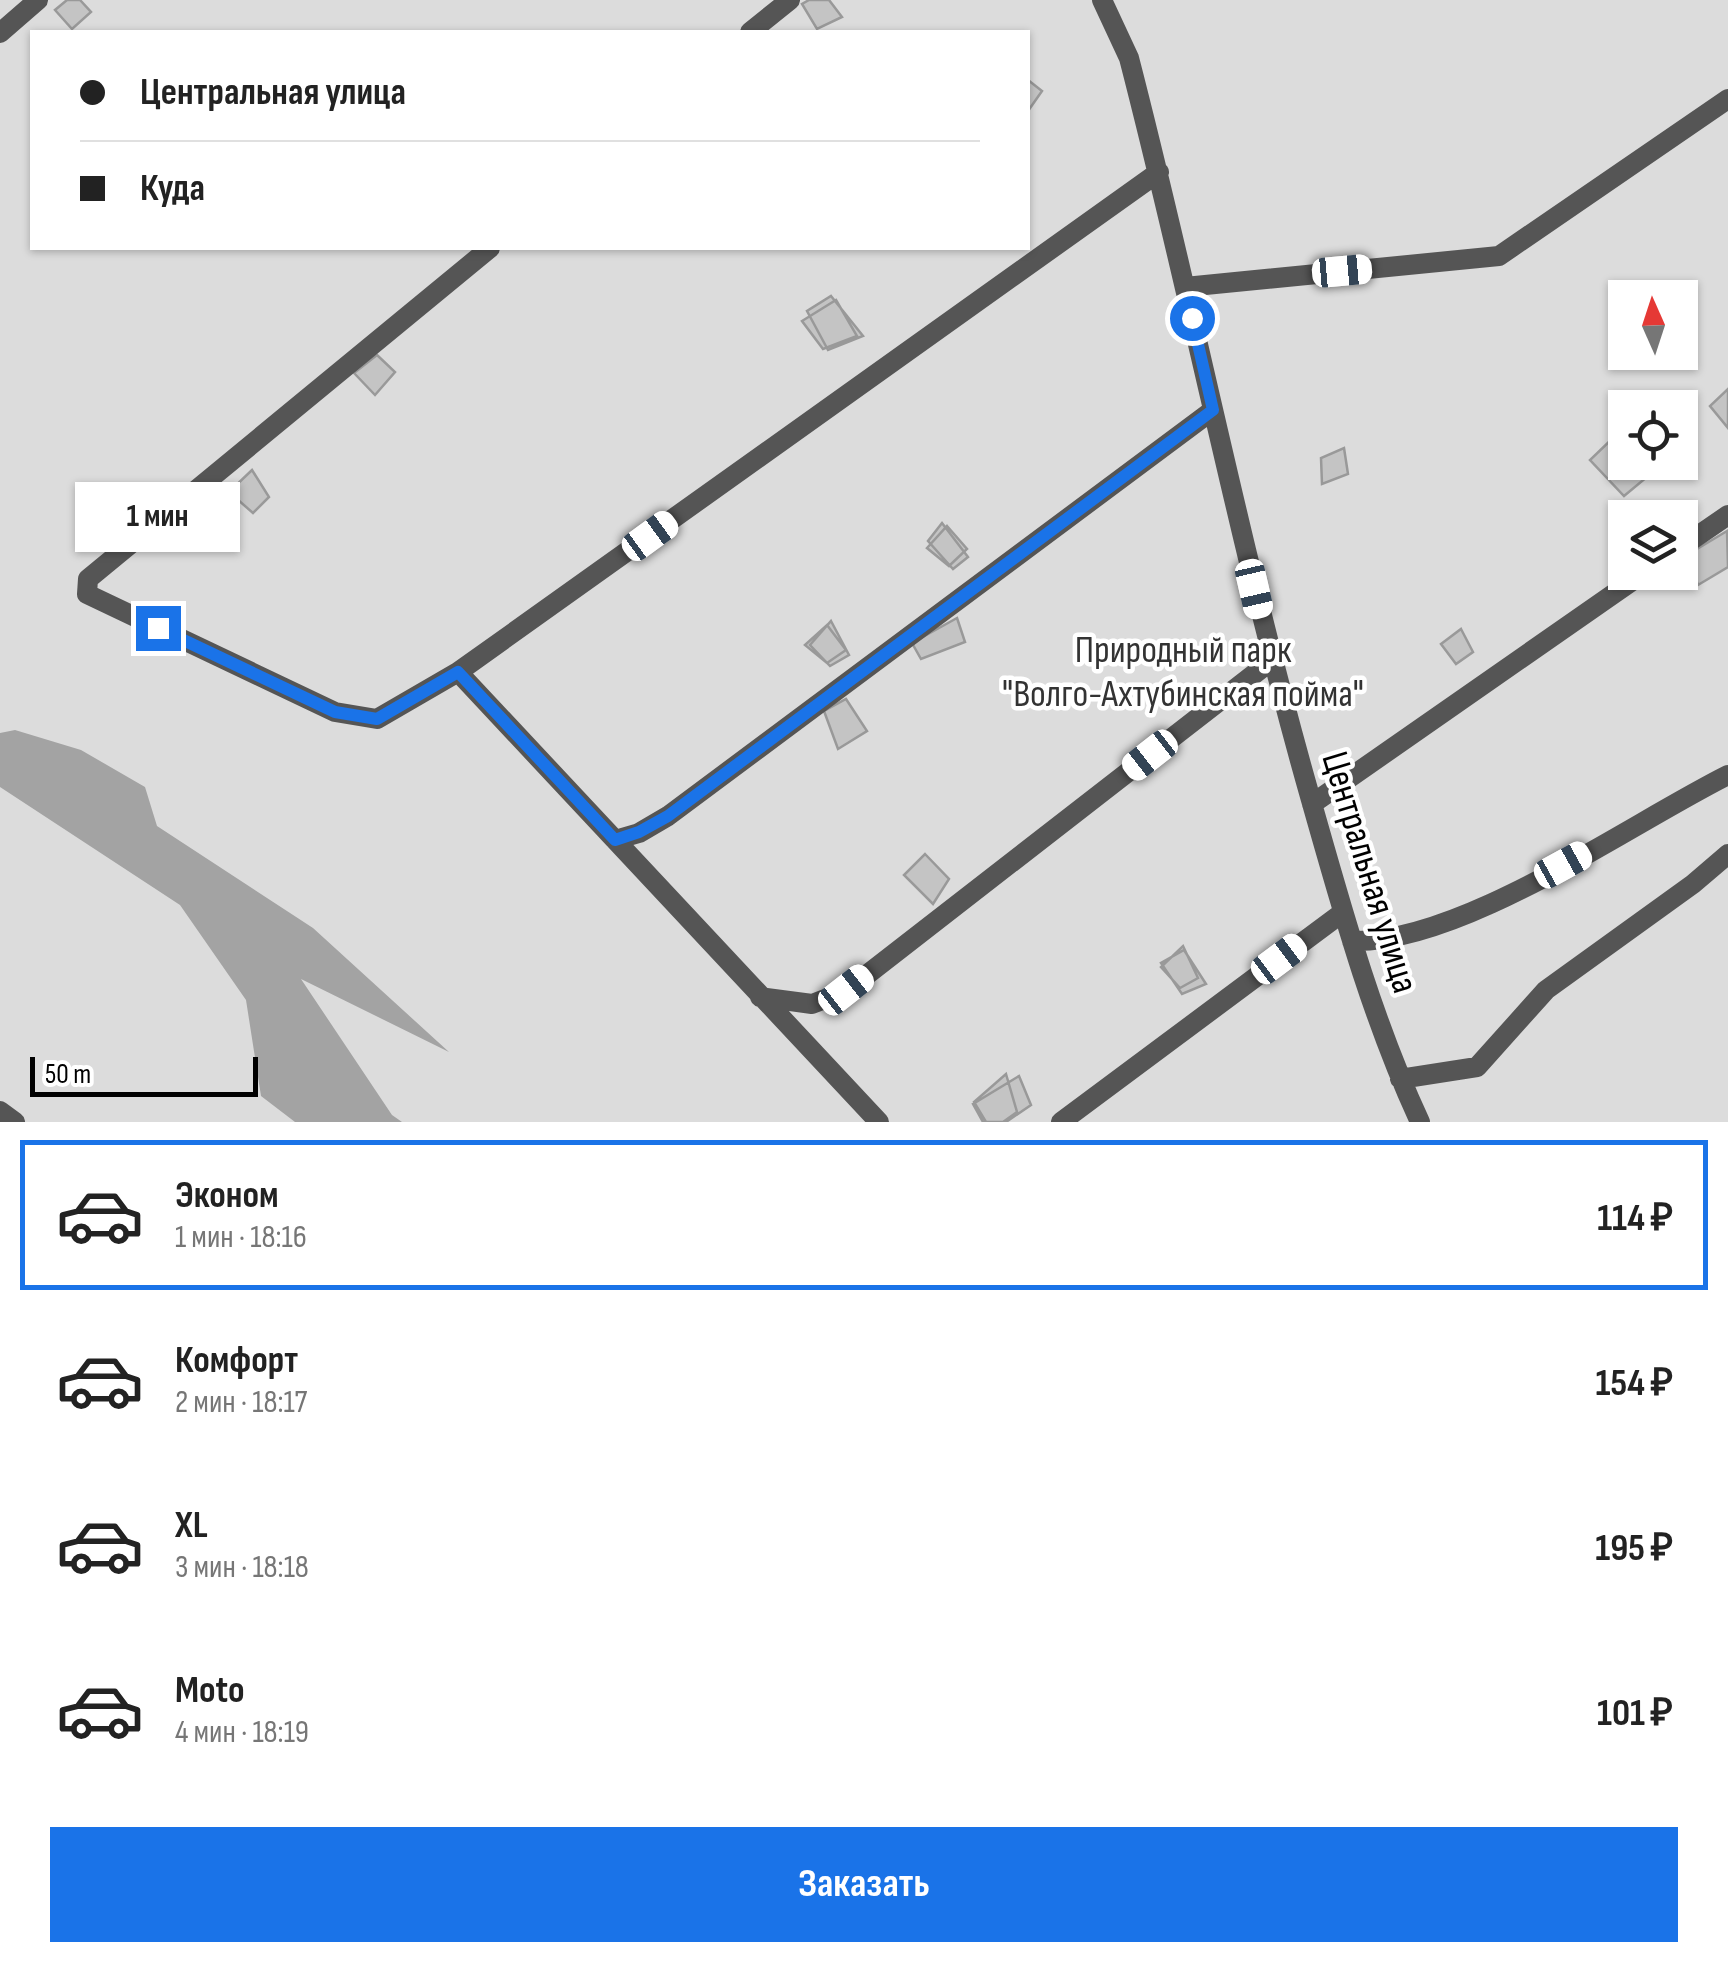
<!DOCTYPE html>
<html lang="ru">
<meta charset="utf-8">
<style>
:root{--surface:#fff;--page:#f6f6f6;--text:#222;--muted:#767676;--line:#e0e0e0;--accent:#1a73e8}
body{margin:0;font-family:"Sofia Sans Condensed",sans-serif;background:var(--page);color:var(--text);height:100vh;display:flex;flex-direction:column;font-size:38px;white-space:nowrap}
*{box-sizing:border-box;margin:0}
p{font-size:32px;color:var(--muted)}
.icon{flex:none;width:55px;height:55px;fill:none;stroke:currentColor;stroke-width:2;stroke-linecap:round;stroke-linejoin:round}
.map{position:relative;height:1122px;overflow:hidden}
.details{display:flex;flex-direction:column;background:var(--surface);flex:1}
.details>*{flex:none}
.guide{position:absolute;left:30px;top:30px;width:1000px;height:220px;border-radius:0px;box-shadow:0 2px 8px #0004;display:grid;align-content:center;height:220px;padding:0 50px;background:var(--surface)}
.needle{width:65px;rotate:357deg}
.controls{position:absolute;left:1608px;top:280px;display:grid;gap:20px}
.controls a{display:grid;place-items:center;width:90px;height:90px;border-radius:0px;background:var(--surface);box-shadow:0 2px 8px #0004;font-size:50px}
.scale{position:absolute;left:30px;bottom:25px;width:228px;box-sizing:border-box;padding-left:10px;border:5px solid #000;border-top:0;font-size:28px;line-height:35px;white-space:nowrap;color:#000;-webkit-text-stroke:8px #fff;paint-order:stroke}
.end{position:absolute;width:45px;height:45px;margin:-22px;border:12px solid #1a73e8;background:#fff;box-shadow:0 0 0 5px #fff}
.from{border-radius:50%}
.bubble{position:absolute;height:70px;border-radius:0px;background:var(--surface);box-shadow:0 2px 8px #0004;font-size:32px;font-weight:700;line-height:70px;text-align:center}
.car{position:absolute;width:30px;height:60px;margin:-30px -15px;border-radius:12px;box-shadow:0 0 8px 2px #0007;background:linear-gradient(#fff 24%,#345 0 40%,#fff 0 76%,#345 0 86%,#fff 0)}
.guide b{display:flex;align-items:center;gap:35px;height:95px;font-size:38px}
.guide b+b{border-top:2px solid var(--line)}
.guide i{width:25px;height:25px;background:var(--text)}
ul{padding:18px 0 0;list-style:none}
li{display:flex;align-items:center;gap:30px;height:150px;margin:0 20px 15px;padding:0 30px;border:5px solid transparent;border-radius:0px}
li div{flex:1}
li b{display:block;font-size:38px}
li em{font-style:normal;font-weight:700}
li.on{border-color:var(--accent)}
li>.icon{width:90px;height:90px;stroke-width:1.5}
.primary-button{display:flex;gap:20px;margin-top:auto;padding:20px 50px}
.primary-button a{flex:1;height:115px;border-radius:0px;background:var(--accent);color:#fff;font-size:40px;font-weight:700;line-height:115px;text-align:center}
.map>svg:first-child{display:block}
.green{fill:#dcdcdc;fill-rule:evenodd}
.water{fill:#a3a3a3}
.building{fill:#c4c4c4;stroke:#999;stroke-width:2.5}
.lines{fill:none;stroke-linecap:round;stroke-linejoin:round}
.minor{stroke:#555;stroke-width:20}
.route{stroke:#1a73e8;stroke-width:12}
.labels{text-anchor:middle;stroke-width:9;stroke-linejoin:round;paint-order:stroke}
.park-label{font-size:38px;fill:#333;stroke:#fff}
.street-label{font-size:38px;fill:#000;stroke:#fff}
</style>
<div class="map">
<svg width="1728" height="1122" viewBox="0 0 1728 1122">
<rect width="100%" height="100%" fill="#fff"/>
<path class="green" d="M0 0H1728V1122H0ZM32 32H1028V248H32ZM1625 298H1680V352H1625ZM1625 408H1680V462H1625ZM1625 518H1680V572H1625Z"/>
<path class="water" d="M15 730 81 750 145 787 157 826 313 928 449 1052 301 979 392 1115 402 1122H295L261 1096 246 1000 180 905 0 787V733Z"/>
<path class="building" d="M67 0H80L91 12 72 29 55 10Z
M809 0H829L842 17 817 29 802 4Z
M1028 80 1042 91 1028 111Z
M831 296 863 336 828 350 807 311Z
M836 300 857 336 823 349 802 321Z
M377 355 395 372 375 395 354 373Z
M1728 389V428L1710 406Z
M1615 436 1625 445V462H1643L1653 472 1624 496 1590 460Z
M1344 448 1348 474 1322 484 1321 458Z
M252 470 269 497 253 513 229 492Z
M210 507 224 527 203 550 181 531Z
M942 523 968 557 953 569 928 541Z
M947 526 967 549 949 566 927 548Z
M1727 531 1728 567 1698 585 1687 555Z
M957 618 965 642 921 659 912 643Z
M831 621 849 655 830 666 810 645Z
M827 625 846 650 827 663 805 645Z
M1461 629 1473 652 1456 664 1441 644Z
M846 699 867 731 838 749 824 711Z
M925 854 949 879 933 904 904 875Z
M1183 946 1198 978 1180 988 1161 967Z
M1184 950 1206 984 1182 994 1161 963Z
M1006 1074 1017 1112 1003 1122H986L974 1102Z
M1019 1076 1031 1105 1006 1122H983L973 1104Z"/>
<g class="lines">
<path class="minor" d="M1102 0 1129 58C1193 305 1241 555 1311 800 1342 909 1372 1019 1420 1122
M750 32 790 0
M0 33 38 0
M490 248 88 579 87 594 335 712 377 719 458 672 1159 172
M1185 287 1499 256 1728 99
M1680 548 1728 515
M458 672 879 1122
M1312 804 1645 572
M615 840 639 833 668 816 1213 410
M1352 941C1461 944 1628 825 1728 775
M760 997 812 1004 846 991 1271 661
M1400 1079 1477 1067 1546 990 1693 884 1728 854
M0 1111 15 1122
M1061 1122 1342 913"/>
</g>
<g class="lines">
<path class="route" d="M158 628 335 712 377 719 458 672 615 840 639 832 668 816 1213 410 1192 318"/>
</g>
<g class="labels">
<g class="park-label">
<text x="1183" y="662">Природный парк<tspan x="1183" dy="44">"Волго-Ахтубинская пойма"</tspan></text>
</g>
<g class="street-label">
<text transform="translate(1371 872) rotate(73)" y="13">Центральная улица</text>
</g>
</g>
</svg>
<div class="controls">
<a><svg class="needle" viewBox="-14 -14 28 28"><path d="M0-13l5 13h-10z" fill="#e53935"/><path d="M0 13l5-13h-10z" fill="#767676"/></svg></a>
<a><svg class="icon" aria-label="locate" viewBox="0 0 24 24"><circle cx="12" cy="12" r="6"/><path d="M12 2v4M12 18v4M2 12h4M18 12h4"/></svg></a>
<a><svg class="icon" aria-label="layers" viewBox="0 0 24 24"><path d="M12 4l9 5-9 5-9-5zM3 14l9 5 9-5"/></svg></a>
</div>
<div class="scale">50 m</div>
<i class="end from" style="left:1192px;top:318px"></i>
<i class="end" style="left:158px;top:628px"></i>
<div class="bubble" style="left:75px;top:482px;width:165px">1 мин</div>
<i class="car" style="left:1342px;top:271px;rotate:85deg"></i>
<i class="car" style="left:650px;top:536px;rotate:54deg"></i>
<i class="car" style="left:1254px;top:589px;rotate:167deg"></i>
<i class="car" style="left:1150px;top:755px;rotate:232deg"></i>
<i class="car" style="left:1563px;top:865px;rotate:61deg"></i>
<i class="car" style="left:1279px;top:959px;rotate:53deg"></i>
<i class="car" style="left:846px;top:990px;rotate:52deg"></i>
<div class="guide">
<b><i class="from"></i>Центральная улица</b>
<b><i></i>Куда</b>
</div>
</div>
<section class="details">
<ul>
<li class="on"><svg class="icon" aria-label="car" viewBox="0 0 24 24"><path d="M5 17H2v-5l4-1 3-4h7l3 4 3 1v5h-3M9 17h6M6 11h13"/><circle cx="7" cy="17" r="2"/><circle cx="17" cy="17" r="2"/></svg><div><b>Эконом</b><p>1 мин · 18:16</p></div><em>114 ₽</em></li>
<li><svg class="icon" aria-label="car" viewBox="0 0 24 24"><path d="M5 17H2v-5l4-1 3-4h7l3 4 3 1v5h-3M9 17h6M6 11h13"/><circle cx="7" cy="17" r="2"/><circle cx="17" cy="17" r="2"/></svg><div><b>Комфорт</b><p>2 мин · 18:17</p></div><em>154 ₽</em></li>
<li><svg class="icon" aria-label="car" viewBox="0 0 24 24"><path d="M5 17H2v-5l4-1 3-4h7l3 4 3 1v5h-3M9 17h6M6 11h13"/><circle cx="7" cy="17" r="2"/><circle cx="17" cy="17" r="2"/></svg><div><b>XL</b><p>3 мин · 18:18</p></div><em>195 ₽</em></li>
<li><svg class="icon" aria-label="car" viewBox="0 0 24 24"><path d="M5 17H2v-5l4-1 3-4h7l3 4 3 1v5h-3M9 17h6M6 11h13"/><circle cx="7" cy="17" r="2"/><circle cx="17" cy="17" r="2"/></svg><div><b>Moto</b><p>4 мин · 18:19</p></div><em>101 ₽</em></li>
</ul>
<div class="primary-button"><a>Заказать</a></div>
</section>
